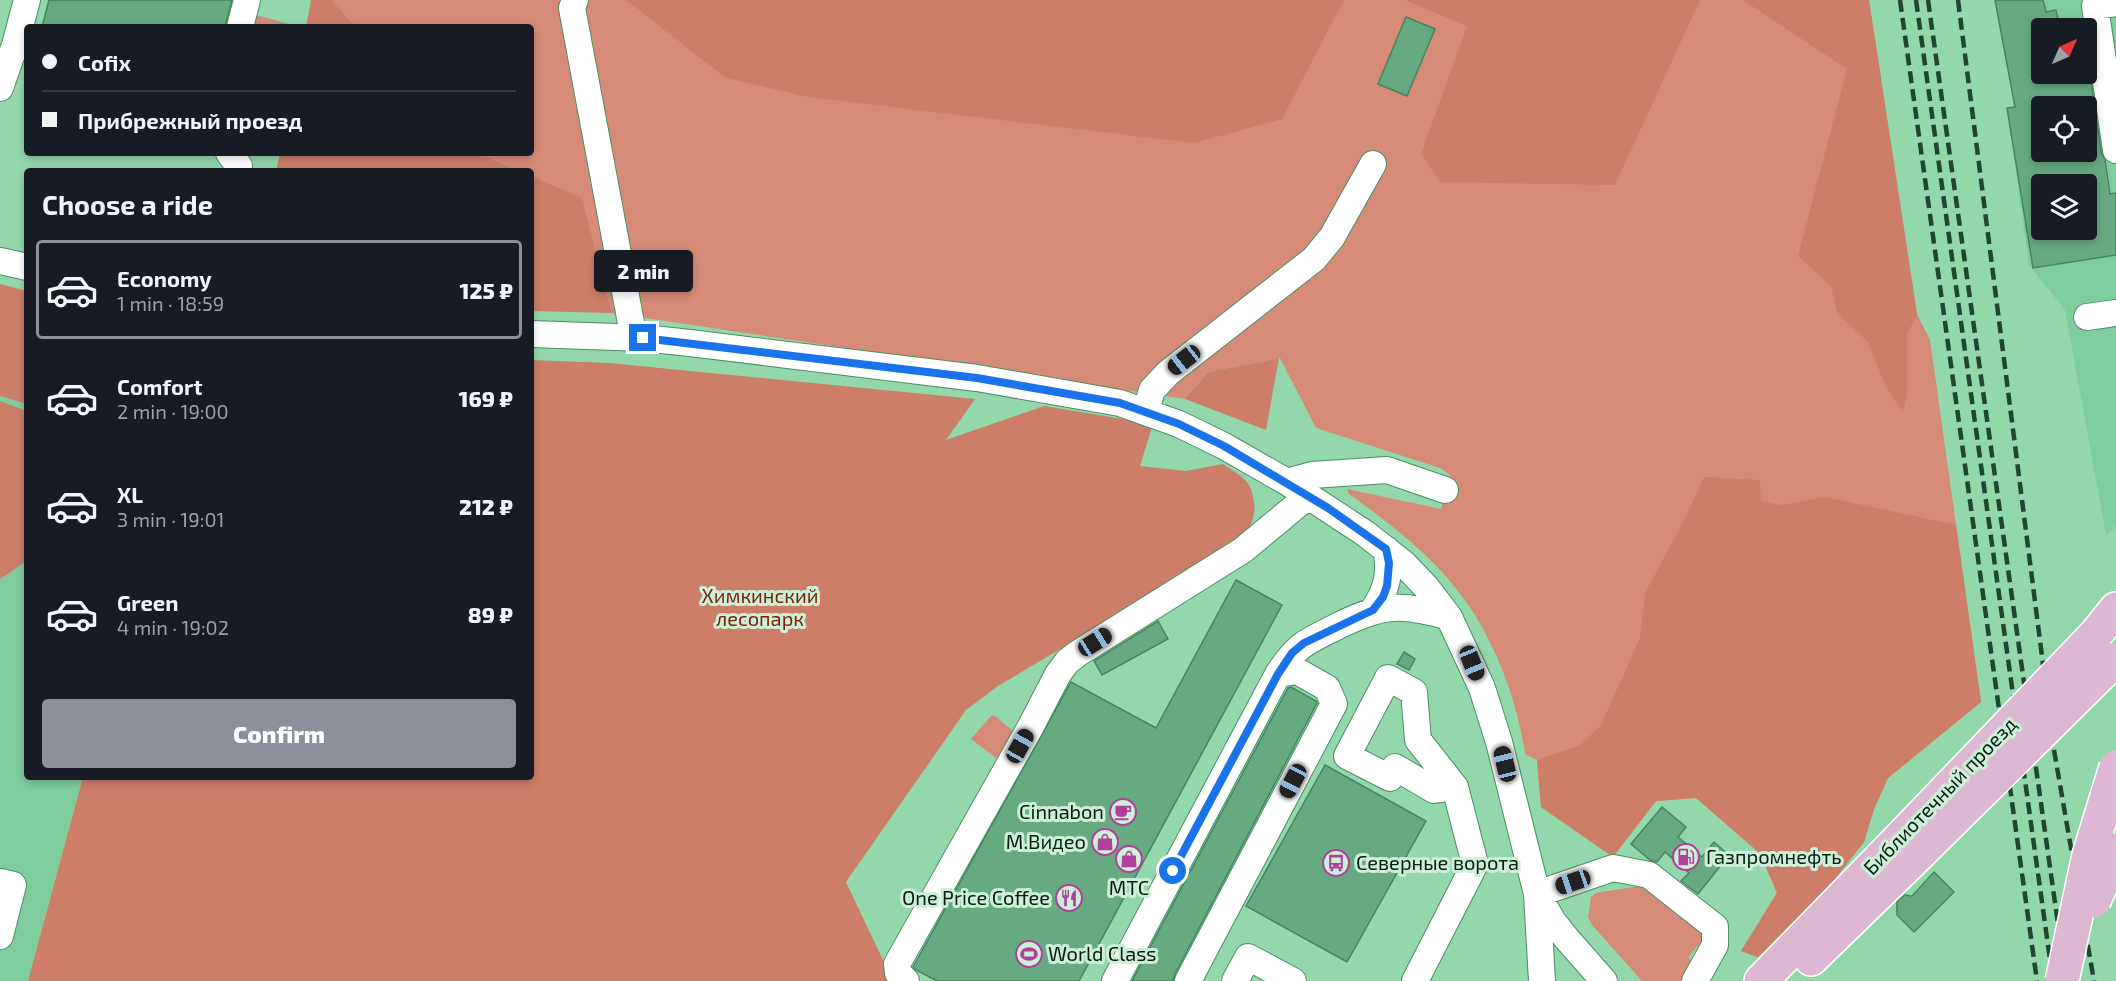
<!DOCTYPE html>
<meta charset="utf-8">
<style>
:root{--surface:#171b24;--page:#242831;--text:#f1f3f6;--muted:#9ea1a6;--line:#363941;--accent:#8c9099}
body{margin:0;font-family:"Exo 2",sans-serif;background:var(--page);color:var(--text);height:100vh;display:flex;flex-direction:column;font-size:22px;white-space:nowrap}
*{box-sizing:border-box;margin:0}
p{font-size:20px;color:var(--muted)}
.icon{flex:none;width:33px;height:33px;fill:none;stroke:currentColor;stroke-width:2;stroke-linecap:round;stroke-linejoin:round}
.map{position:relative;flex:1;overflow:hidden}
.details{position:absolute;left:24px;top:168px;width:510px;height:612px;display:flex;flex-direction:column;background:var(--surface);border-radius:6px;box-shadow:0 3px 9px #0003}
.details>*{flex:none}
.banner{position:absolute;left:24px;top:24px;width:510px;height:132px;border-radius:6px;box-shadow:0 3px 9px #0003;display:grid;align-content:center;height:132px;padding:0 18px;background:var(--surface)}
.needle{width:39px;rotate:45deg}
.buttons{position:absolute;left:2031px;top:18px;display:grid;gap:12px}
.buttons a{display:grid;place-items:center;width:66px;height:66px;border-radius:6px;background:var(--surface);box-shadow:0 3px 9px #0003;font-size:30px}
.end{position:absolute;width:27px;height:27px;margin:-14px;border:8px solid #1a73e8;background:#fff;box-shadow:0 0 0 3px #fff}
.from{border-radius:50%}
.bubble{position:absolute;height:42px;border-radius:6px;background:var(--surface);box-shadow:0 3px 9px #0003;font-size:20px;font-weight:800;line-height:42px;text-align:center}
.car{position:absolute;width:18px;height:36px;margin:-18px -9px;border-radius:8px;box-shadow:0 0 4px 2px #0007;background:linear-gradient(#222 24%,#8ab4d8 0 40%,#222 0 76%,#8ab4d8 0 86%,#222 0)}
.banner b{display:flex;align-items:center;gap:21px;height:57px;font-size:22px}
.banner b+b{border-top:2px solid var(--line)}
.banner i{width:15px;height:15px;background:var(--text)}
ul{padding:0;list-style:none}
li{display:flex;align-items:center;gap:18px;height:99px;margin:0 12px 9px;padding:0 6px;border:3px solid transparent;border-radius:6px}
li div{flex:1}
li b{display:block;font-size:22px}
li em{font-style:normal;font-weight:800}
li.selected{border-color:var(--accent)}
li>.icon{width:54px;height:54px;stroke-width:1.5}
h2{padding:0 18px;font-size:27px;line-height:72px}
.cta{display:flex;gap:12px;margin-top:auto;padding:12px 18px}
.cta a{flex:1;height:69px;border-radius:6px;background:var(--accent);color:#fff;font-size:24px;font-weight:800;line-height:69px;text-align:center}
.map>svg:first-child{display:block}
.built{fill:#7fcd9c;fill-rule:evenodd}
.green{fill:#d58b77}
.forest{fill:#cd7e69}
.building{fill:#66aa80;stroke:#42875e;stroke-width:1.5;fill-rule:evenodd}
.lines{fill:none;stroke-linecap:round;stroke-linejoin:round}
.minor-casing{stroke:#4a8e65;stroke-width:28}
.major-casing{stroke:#fff;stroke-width:36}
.minor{stroke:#fff;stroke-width:26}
.major{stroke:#dcb8d3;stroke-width:33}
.rail{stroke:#204530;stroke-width:4.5;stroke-dasharray:12 6;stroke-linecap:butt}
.major-bridge-casing{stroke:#fff;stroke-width:36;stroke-linecap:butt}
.major-bridge{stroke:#dcb8d3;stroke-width:33}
.route{stroke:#1a73e8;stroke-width:8}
.labels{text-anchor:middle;stroke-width:6;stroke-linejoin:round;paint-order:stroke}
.park-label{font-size:20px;fill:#7c1e01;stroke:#cdefd8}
.street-label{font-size:20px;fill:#031f10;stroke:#cdefd8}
.poi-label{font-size:20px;fill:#031f10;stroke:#cdefd8;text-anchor:end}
</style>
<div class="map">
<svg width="2116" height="981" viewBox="0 0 2116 981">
<rect width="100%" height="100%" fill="#92d8ab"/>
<path class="built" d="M1995 0H2116V527L2106 535 2065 310 2029 265 2007 108 2015 106ZM2042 28H2086V74H2042ZM2042 106H2086V152H2042ZM2042 184H2086V230H2042Z
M0 396 27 404V777H83L28 981H0Z"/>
<path class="green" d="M332 0H1869L1917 314 1930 340 1981 702 1888 778 1874 809 1864 842 1831 884 1758 957 1741 951 1777 893 1760 854 1696 798 1656 801 1613 857 1541 807 1537 760 1526 755C1521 733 1517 710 1509 688 1477 594 1427 550 1349 494L1347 489 1441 509 1450 475 1440 468 1316 428 1280 358 1208 372 1185 399 612 313 582 199 531 176V171H519L478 153H531V27H356Z
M256 15 300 27H253Z
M991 716H995L1013 731 1011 738 996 758 971 739Z
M1639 886 1664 891 1706 929 1702 941 1688 957 1697 970 1690 981H1642L1592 925 1588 917 1591 897 1596 893Z"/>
<path class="forest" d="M311 0H332L356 27H306Z
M626 0H1344L1282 119 1194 143 808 97 726 78Z
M1405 0H1700L1615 185 1440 182 1421 154 1467 26Z
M1743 0H1869L1917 314 1907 335V393L1903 413 1885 385 1868 342 1837 313 1831 286 1798 256 1847 69Z
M280 153H478L519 171H276Z
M531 176 582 198 612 313 531 311Z
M0 284 27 291V404L0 396Z
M1279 358 1266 430 1185 399 1208 372Z
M531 360 609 363 975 399 946 440 1044 406 1153 424 1140 466 1186 471 1223 464C1230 469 1240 474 1246 481 1251 486 1253 495 1254 502 1258 531 1233 544 1213 559L998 686 966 710 846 882 893 981H28L83 777H531Z
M0 401 27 411V555L24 563 0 579Z
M1704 477 1760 480 1761 501 1781 505 1825 497 1956 525 1981 702 1888 778 1874 809 1864 842 1831 884 1758 957 1741 951 1777 893 1760 853 1696 798 1656 801 1613 857 1541 807 1537 760 1580 745 1601 725 1640 638 1645 593 1686 517Z"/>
<path class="building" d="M49 0H232L225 27H42Z
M1995 0H2043L2046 12 2056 10 2060 28H2042V74H2090L2101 152 2105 160 2110 194 2116 193V255L2033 268 2007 108 2015 107ZM2042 106H2086V152H2042ZM2042 184H2086V230H2042Z
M1406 17 1435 29 1407 96 1378 84Z
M1236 580 1282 605 1079 981H937L916 970 913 967 1071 682 1156 728Z
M1158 621 1168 639 1102 675 1094 661Z
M1404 652 1415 659 1409 670 1397 664Z
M1291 687 1316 701 1317 703 1175 974 1173 981H1132L1288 688Z
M1325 765 1426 821 1347 962 1246 906Z
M1662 807 1686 827 1678 837 1702 857 1714 842 1729 855 1698 894 1681 881 1689 873 1665 852 1657 862 1650 860 1631 844Z
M1934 872 1954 892 1914 932 1897 915V901L1905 895 1912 896Z"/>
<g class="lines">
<defs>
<path id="minor" d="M575 0 572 8 631 323
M2116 3 2095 6 2116 150
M240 27 247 0
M0 88 15 45 27 0
M229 153 239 166 238 171
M0 261 27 267
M2087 317 2116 313
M531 334 643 338 690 343 977 378 1120 403 1179 424 1224 446 1287 482 1366 534 1404 564 1426 587 1449 617 1482 688 1499 742 1537 894 1542 981
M1146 411 1152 390 1168 373 1314 259 1332 237 1373 164
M1287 482 1312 475 1387 470 1445 490
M1373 610C1387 590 1391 573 1386 549
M0 882 13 885 0 936
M1537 894 1613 868 1649 875 1715 927V945L1695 981
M1539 897 1552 920 1567 939 1604 981
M906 981 898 973 897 964 1031 726 1058 674 1067 662 1077 654 1243 550 1308 496
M1115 981 1278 674C1297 645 1304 643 1334 628 1379 605 1399 602 1449 617
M1188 981 1334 704 1327 688 1297 671 1278 674
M1235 981 1248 957 1293 981
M1415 981 1475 864 1455 787 1418 740 1414 692 1388 678 1347 756 1390 778 1395 767 1434 790 1455 787"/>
<path id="major" d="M2096 634 2116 609
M1811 959 1919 854
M1761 981 1905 833"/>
</defs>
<use href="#minor" class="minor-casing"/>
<use href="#major" class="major-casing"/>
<use href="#minor" class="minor"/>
<use href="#major" class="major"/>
<path class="rail" d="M1900 0 2037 981
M1916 0 2053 981
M1928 0 2066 981
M1958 0 2054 750 2094 981"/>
<defs>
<path id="major-bridge" d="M1905 833 2096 634
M1919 854 2116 659
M2094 901 2116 850
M2062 981 2089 855 2116 767"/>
</defs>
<use href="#major-bridge" class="major-bridge-casing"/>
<use href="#major-bridge" class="major-bridge"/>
</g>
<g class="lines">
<path class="route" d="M643 338 977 378 1120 403 1179 424 1224 446 1328 508 1386 549 1389 563 1387 586 1383 597 1373 610 1304 643 1292 653 1278 674 1173 871"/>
</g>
<defs>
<symbol id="cafe-ring" viewBox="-11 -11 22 22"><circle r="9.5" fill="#cdefd8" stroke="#b0409c" stroke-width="1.5"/><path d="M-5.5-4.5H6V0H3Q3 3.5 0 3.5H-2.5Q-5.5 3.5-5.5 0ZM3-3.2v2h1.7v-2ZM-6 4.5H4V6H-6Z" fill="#b0409c"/></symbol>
<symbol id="shop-ring" viewBox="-11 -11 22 22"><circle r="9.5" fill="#cdefd8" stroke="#b0409c" stroke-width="1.5"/><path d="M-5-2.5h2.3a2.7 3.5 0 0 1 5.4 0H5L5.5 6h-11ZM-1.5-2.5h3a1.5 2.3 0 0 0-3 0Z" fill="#b0409c"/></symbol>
<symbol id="fuel-ring" viewBox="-11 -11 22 22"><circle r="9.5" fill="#cdefd8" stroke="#b0409c" stroke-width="1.5"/><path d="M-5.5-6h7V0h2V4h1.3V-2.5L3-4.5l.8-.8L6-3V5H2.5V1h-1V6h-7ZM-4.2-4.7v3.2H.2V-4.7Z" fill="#b0409c"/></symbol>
<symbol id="bus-ring" viewBox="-11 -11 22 22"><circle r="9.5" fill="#cdefd8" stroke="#b0409c" stroke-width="1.5"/><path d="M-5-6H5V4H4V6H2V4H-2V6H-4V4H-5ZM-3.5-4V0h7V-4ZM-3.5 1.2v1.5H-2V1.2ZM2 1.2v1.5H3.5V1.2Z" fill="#b0409c"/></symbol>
<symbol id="restaurant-ring" viewBox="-11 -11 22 22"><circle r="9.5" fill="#cdefd8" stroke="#b0409c" stroke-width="1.5"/><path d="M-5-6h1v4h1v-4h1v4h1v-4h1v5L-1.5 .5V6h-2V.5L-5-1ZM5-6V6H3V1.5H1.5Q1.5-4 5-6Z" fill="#b0409c"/></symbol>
<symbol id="stadium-ring" viewBox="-11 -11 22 22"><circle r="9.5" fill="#cdefd8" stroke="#b0409c" stroke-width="1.5"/><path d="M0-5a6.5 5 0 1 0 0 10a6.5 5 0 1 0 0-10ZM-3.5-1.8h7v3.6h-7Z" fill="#b0409c"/></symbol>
</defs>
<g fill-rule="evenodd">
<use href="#cafe-ring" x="1108" y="797" width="30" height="30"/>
<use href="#shop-ring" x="1090" y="827" width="30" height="30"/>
<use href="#fuel-ring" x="1671" y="842" width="30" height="30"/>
<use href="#shop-ring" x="1114" y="844" width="30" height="30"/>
<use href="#bus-ring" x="1321" y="848" width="30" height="30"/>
<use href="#restaurant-ring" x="1054" y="883" width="30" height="30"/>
<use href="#stadium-ring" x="1014" y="939" width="30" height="30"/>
</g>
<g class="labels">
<g class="park-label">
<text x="760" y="603">Химкинский<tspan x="760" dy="23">лесопарк</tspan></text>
</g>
<g class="street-label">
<text transform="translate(1940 796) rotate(-46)" y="7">Библиотечный проезд</text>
</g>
<g class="poi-label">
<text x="1104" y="819">Cinnabon</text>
<text x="1086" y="849">М.Видео</text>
<text x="1706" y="864" text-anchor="start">Газпромнефть</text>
<text x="1356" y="870" text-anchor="start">Северные ворота</text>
<text x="1129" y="895" text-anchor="middle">МТС</text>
<text x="1050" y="905">One Price Coffee</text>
<text x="1048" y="961" text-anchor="start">World Class</text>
</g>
</g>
</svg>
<div class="buttons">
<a><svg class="needle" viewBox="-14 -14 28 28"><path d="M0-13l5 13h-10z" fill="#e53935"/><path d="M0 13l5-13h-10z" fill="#9ea1a6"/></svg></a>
<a><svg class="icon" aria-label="locate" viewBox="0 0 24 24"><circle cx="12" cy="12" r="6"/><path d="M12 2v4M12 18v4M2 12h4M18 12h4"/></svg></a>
<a><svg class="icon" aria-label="layers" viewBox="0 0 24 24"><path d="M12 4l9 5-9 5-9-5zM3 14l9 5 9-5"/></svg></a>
</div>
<i class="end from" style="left:1173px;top:871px"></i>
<i class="end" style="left:643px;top:338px"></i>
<div class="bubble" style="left:594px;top:250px;width:99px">2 min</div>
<i class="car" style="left:1184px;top:360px;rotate:232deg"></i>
<i class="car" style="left:1095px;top:642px;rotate:58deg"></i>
<i class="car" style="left:1472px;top:663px;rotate:158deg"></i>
<i class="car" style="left:1020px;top:746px;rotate:29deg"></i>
<i class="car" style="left:1505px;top:764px;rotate:346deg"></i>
<i class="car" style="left:1293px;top:781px;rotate:208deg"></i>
<i class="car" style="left:1573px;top:882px;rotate:251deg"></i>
<div class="banner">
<b><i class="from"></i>Cofix</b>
<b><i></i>Прибрежный проезд</b>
</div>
<section class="details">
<h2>Choose a ride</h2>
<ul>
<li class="selected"><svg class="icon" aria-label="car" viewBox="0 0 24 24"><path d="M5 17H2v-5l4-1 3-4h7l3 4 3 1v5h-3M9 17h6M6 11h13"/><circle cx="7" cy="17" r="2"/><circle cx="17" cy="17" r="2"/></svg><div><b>Economy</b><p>1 min · 18:59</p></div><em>125 ₽</em></li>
<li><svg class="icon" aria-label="car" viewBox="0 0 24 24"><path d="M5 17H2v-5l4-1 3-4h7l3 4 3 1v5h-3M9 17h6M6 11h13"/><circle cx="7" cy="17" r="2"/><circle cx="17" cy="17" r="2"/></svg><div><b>Comfort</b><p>2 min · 19:00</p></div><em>169 ₽</em></li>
<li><svg class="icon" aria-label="car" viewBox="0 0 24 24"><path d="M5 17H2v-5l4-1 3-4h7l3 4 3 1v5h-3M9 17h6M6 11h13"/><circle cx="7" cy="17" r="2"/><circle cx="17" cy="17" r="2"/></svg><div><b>XL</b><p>3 min · 19:01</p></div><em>212 ₽</em></li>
<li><svg class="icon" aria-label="car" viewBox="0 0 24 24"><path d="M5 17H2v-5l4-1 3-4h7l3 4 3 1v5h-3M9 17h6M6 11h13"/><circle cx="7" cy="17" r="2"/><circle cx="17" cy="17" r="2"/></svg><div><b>Green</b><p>4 min · 19:02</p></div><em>89 ₽</em></li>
</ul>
<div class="cta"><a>Confirm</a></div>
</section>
</div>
